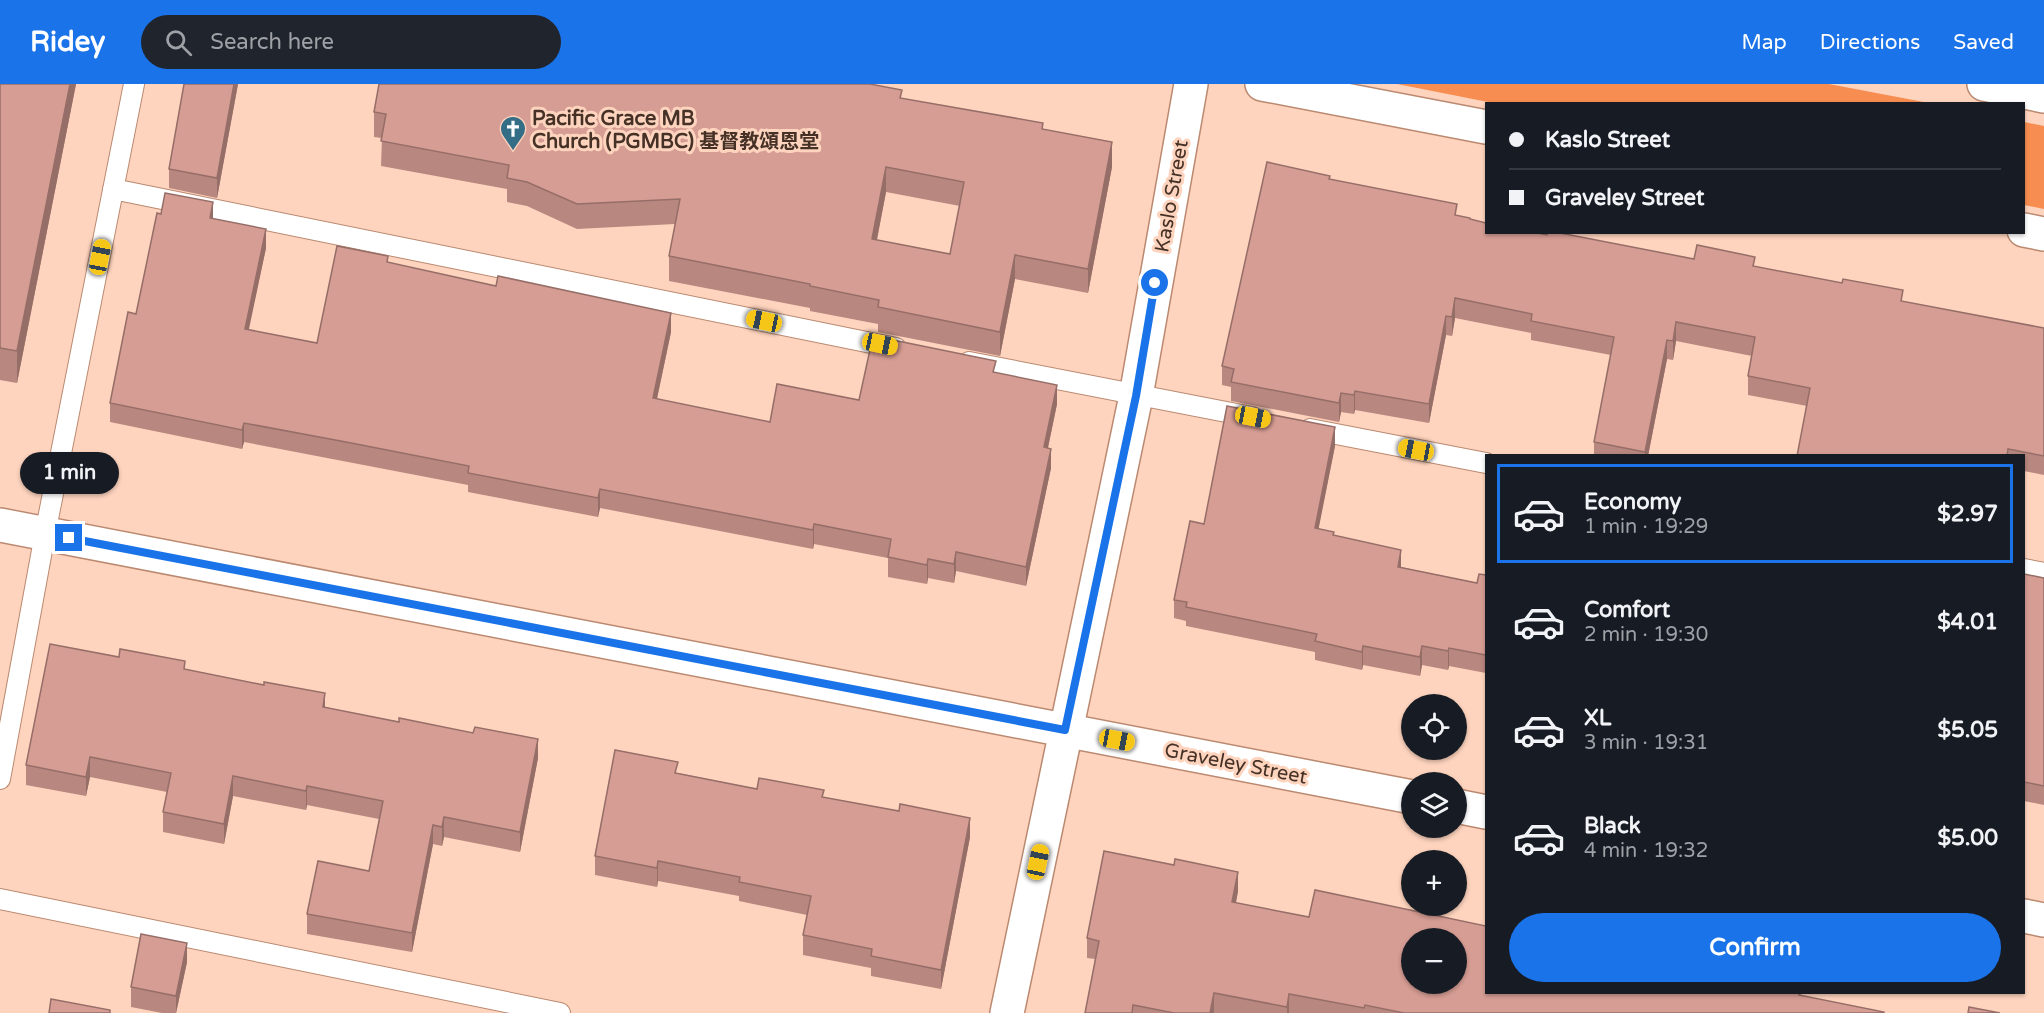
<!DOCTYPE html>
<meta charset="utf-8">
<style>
:root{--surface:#171b24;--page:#20242c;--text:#f1f3f6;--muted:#9ea1a6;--line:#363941;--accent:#1a73e8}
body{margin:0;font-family:"Varela Round","Noto Sans SC",sans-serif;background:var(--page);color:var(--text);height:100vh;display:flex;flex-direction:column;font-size:22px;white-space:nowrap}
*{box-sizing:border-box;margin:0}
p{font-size:20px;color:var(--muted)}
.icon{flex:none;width:33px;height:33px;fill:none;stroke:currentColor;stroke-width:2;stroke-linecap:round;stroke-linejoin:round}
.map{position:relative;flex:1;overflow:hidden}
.drawer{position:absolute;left:1485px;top:370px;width:540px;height:540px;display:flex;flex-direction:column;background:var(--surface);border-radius:0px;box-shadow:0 2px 4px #0004}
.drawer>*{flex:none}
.top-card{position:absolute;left:1485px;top:18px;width:540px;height:132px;border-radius:0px;box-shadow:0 2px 4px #0004;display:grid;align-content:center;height:132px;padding:0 24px;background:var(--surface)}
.controls{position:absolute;left:1401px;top:610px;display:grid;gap:12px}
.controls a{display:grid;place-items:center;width:66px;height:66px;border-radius:50%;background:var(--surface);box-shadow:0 2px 4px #0004;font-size:30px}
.end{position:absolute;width:27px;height:27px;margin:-14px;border:8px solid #1a73e8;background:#fff;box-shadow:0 0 0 3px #fff}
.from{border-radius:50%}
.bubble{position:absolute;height:42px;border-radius:21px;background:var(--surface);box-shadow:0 2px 4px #0004;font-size:20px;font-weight:700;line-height:42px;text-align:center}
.car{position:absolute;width:18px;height:36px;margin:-18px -9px;border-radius:8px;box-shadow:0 0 4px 2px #0007;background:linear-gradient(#f5c518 24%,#345 0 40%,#f5c518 0 76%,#345 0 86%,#f5c518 0)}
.top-card b{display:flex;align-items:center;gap:21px;height:57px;font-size:22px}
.top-card b+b{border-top:2px solid var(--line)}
.top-card i{width:15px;height:15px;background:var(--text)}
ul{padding:10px 0 0;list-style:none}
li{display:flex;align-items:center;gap:18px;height:99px;margin:0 12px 9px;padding:0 12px;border:3px solid transparent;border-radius:0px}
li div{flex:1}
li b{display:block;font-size:22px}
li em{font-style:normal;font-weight:700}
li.on{border-color:var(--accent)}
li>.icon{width:54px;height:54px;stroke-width:1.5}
.primary-button{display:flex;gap:12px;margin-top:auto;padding:12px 24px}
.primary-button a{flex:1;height:69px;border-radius:36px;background:var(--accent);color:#fff;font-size:24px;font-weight:700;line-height:69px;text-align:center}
header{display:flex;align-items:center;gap:36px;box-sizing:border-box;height:84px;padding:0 30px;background:var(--accent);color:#fff}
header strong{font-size:28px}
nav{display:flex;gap:33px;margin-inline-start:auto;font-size:21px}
.search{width:420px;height:54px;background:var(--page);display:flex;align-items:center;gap:15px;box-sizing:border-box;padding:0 21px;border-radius:33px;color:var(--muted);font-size:22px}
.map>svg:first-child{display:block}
.green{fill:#f78d51}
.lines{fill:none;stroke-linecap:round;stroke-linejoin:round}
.service-casing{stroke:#bb8970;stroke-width:22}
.minor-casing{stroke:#bb8970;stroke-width:36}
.secondary-casing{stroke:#bb8970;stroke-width:36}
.service{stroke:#fff;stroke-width:20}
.minor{stroke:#fff;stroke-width:33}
.secondary{stroke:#fff;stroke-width:33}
.wall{fill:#b8877f;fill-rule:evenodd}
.shaded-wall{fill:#966e68}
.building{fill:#d69d94;stroke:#966e68;stroke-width:1.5;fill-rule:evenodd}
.route{stroke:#1a73e8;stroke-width:8}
.labels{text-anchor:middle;stroke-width:6;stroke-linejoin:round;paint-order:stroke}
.poi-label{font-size:20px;font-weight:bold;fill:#453126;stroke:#fed4be;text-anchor:start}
.street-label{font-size:20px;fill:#453126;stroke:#fed4be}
</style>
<header>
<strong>Ridey</strong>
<div class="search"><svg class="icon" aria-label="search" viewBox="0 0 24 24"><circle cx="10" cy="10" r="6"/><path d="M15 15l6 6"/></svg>Search here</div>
<nav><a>Map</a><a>Directions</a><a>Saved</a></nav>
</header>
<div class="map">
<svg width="2044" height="929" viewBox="0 0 2044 929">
<rect width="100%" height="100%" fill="#fed4be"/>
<path class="green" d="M1397 0H1829L1929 19 1498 20Z
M2024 38 2044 42V125L2024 121Z"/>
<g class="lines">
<defs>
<path id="service" d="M113 105 896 264
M969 278 1252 333
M1310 345 1486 379
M2024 485 2044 489
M0 695 45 450 134 0
M0 815 560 929"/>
<path id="minor" d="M0 441 1412 713
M1456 722 1486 728
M2024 832 2044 836
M1007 929 1136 312 1191 0"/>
<path id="secondary" d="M1262 0 1486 43
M1984 0 2044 12
M2024 146 2044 150"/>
</defs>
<use href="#service" class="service-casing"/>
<use href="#minor" class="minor-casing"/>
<use href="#secondary" class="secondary-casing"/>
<use href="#service" class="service"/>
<use href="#minor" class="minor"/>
<use href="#secondary" class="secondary"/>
</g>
<path class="wall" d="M0 0H76L17 299 0 296Z
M184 0H238L217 114 169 104V85Z
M902 14 1043 45 1112 83 1088 209 1015 195 1000 272 878 248V240L810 227V224L669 197V172L675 140 577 145 527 122 507 118V105L381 82 382 54 374 53V28ZM886 108 960 122 950 170 877 156Z
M1330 95 1470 135 1547 151 1694 175 1755 183 1903 218 2044 244V391L2024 387V372H1797L1807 322 1748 311V292L1752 272 1676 257 1673 276 1667 275 1648 372H1594V358L1611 271 1531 256V249L1455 234 1452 252 1446 251 1429 339 1355 326 1354 330 1341 328 1339 338 1231 317V303L1222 301V282Z
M161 130 213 135 266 164 248 246 317 259 388 179 671 248 657 315 770 338 859 316 996 289 1057 320 1048 364 1051 384 1026 502 956 487 954 499 928 494 927 500 888 493V474L814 460 813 465 600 424 598 433 468 408V401L244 358 242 365 110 338V319L136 230Z
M1335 362 1318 445 1401 483 1477 499 1486 491V589L1449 582 1448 586 1422 581 1420 592 1363 581 1362 586 1315 576V568L1186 542V537L1174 534V516L1204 440Z
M2024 490 2044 494V721L2024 717Z
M119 573 185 585 325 623 538 674 520 768 444 753 442 762 433 760 412 868 307 850V830L369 787 379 735 307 721 306 726 233 712 224 760 163 748V728L167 708 90 693 86 712 26 701V681Z
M678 689 757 705 824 713 970 753 941 905 871 892V884L803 871V851L807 831 739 817V812L658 797 657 803 595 791V772Z
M1174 781 1238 807 1236 819 1486 909H1801V912L1884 929H1085L1095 875 1087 874V854Z
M187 878 176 929H162L131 923V903Z"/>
<path class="shaded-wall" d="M70 0H76L17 299V267Z
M234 0H238L217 114V94Z
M1112 58V83L1088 209V185Z
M886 83V108L872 180V155Z
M213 118V137L210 134Z
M266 145V164L245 264V245Z
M1015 171V195L1000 272V248Z
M1455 214V234L1452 252V233Z
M671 229V248L653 333V314Z
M1446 232V251L1429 339V320Z
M1676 238V257L1673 276V257Z
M1667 256V275L1648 372H1645V368Z
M1057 301V320L1044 382V363Z
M1355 307V326L1354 330V311Z
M1341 309V328L1339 338V319Z
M244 339V358L242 365V346Z
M1335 343V362L1315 463V444Z
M1051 365V384L1026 502V483Z
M600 405V424L598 433V414Z
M814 440V460L813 465V446Z
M1401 466V485L1398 483Z
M956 468V487L954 499V480Z
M928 475V494L927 500V481Z
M1363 562V581L1362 586V568Z
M1422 562V581L1420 592V573Z
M1449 564V582L1448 586V567Z
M325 609V629L323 623Z
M538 655V674L520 768V748Z
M90 673V693L86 712V693Z
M233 692V712L224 760V740Z
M307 702V721L306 726V707Z
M444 733V753L442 762V743Z
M970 734V753L941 905V886Z
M433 741V760L412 868V849Z
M658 777V797L657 803V784Z
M1238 788V807L1232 838V818Z
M187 859V878L176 929V912Z
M1214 909V929H1210Z
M1289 910V929H1287V923Z"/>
<path class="building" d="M0 0H70L17 267 0 264Z
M184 0H234L217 94 169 85Z
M379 0H870L902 6 900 14 1043 39 1042 45 1112 58 1088 185 1015 171 1000 248 878 223 879 216 810 202V200L669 172 680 115 577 120 527 98 507 94 509 81 381 57 386 30 374 28ZM886 83 964 98 950 170 872 155Z
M1267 78 1330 92 1329 95 1457 120 1455 131 1470 134V135L1486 139V148H1533L1547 151 1548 148H1555L1694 175 1697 161 1755 173 1753 182 1842 199 1843 195 1903 206 1901 217 2044 244V372L2008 365 2007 372H1797L1810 304 1748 292 1755 253 1676 238 1673 257 1667 256 1645 368 1594 358 1614 253 1531 237 1532 230 1455 214 1452 233 1446 232 1429 320 1355 307 1354 311 1341 309 1339 319 1231 298 1234 285 1222 282Z
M165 109 213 118 210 134 266 145 245 245 317 259 337 162 388 172 387 178 496 202 498 192 671 229 653 314 770 338 777 300 859 316 873 252 996 277 993 288 1057 301 1044 363 1051 365 1026 483 956 468 954 480 928 475 927 481 888 473 891 455 814 440 813 446 600 405 598 414 468 389 469 382 346 358 244 339 242 346 110 319 128 228 136 230 157 129 161 130Z
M1227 322 1335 343 1315 444 1334 448 1333 451 1401 466 1398 483 1477 499 1479 490 1486 491V571L1449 564 1448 567 1422 562 1420 573 1363 562 1362 568 1315 557 1317 550 1186 523 1187 518 1174 516 1190 437 1204 440Z
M2024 490 2044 494V702L2024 698Z
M50 560 119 573 120 565 185 577 184 585 264 601V598L325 609 323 623 399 638V634L473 649 475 643 538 655 520 748 444 733 442 743 433 741 412 849 307 830 318 777 369 787 383 717 307 702 306 707 233 692 224 740 163 728 171 689 90 673 86 693 26 681Z
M615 666 678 678 675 689 757 705 759 694 824 706 822 713 899 727 900 720 970 734 941 886 871 872 872 865 803 851 811 812 739 798 740 793 658 777 657 784 595 772Z
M1104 767 1174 781 1175 775 1238 788 1232 818 1309 833 1315 806 1486 842V909H1800L1799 911 1884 928V929H1404L1365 921 1364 924 1289 910 1287 923 1214 909 1210 929H1174L1133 921 1132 929H1085L1099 857 1087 854ZM1412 855H1456V900H1412Z
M141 850 187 859 176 912 131 903Z
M51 915 110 926V929H49Z
M1969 923 2000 929H1968Z"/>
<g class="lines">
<path class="route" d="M69 454 1065 646 1136 312 1155 199"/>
</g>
<defs>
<symbol id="church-pin" viewBox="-11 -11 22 30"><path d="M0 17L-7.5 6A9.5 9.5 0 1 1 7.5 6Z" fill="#346e86" stroke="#fed4be"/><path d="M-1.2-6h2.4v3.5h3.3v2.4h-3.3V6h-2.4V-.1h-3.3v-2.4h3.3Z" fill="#fff"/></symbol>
</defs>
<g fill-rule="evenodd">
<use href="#church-pin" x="498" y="30" width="30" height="40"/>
</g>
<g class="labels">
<g class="poi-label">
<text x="532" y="41">Pacific Grace MB<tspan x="532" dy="23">Church (PGMBC) 基督教頌恩堂</tspan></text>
</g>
<g class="street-label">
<text transform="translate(1171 112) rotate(-80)" y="7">Kaslo Street</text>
<text transform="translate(1236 679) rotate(11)" y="7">Graveley Street</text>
</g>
</g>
</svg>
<div class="controls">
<a><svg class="icon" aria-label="locate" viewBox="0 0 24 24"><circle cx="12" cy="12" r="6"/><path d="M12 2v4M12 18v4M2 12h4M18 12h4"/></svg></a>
<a><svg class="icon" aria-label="layers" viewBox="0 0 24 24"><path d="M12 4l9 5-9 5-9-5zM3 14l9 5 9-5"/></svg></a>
<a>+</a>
<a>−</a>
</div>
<i class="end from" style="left:1155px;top:199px"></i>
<i class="end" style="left:69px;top:454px"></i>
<div class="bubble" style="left:20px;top:368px;width:99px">1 min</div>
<i class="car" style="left:100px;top:173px;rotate:11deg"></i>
<i class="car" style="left:764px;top:237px;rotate:282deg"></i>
<i class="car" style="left:880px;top:260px;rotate:102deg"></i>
<i class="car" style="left:1253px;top:333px;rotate:101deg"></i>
<i class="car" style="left:1416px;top:366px;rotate:281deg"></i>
<i class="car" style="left:1117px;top:656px;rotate:101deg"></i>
<i class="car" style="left:1038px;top:778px;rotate:12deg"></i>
<div class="top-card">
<b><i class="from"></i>Kaslo Street</b>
<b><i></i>Graveley Street</b>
</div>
<section class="drawer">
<ul>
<li class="on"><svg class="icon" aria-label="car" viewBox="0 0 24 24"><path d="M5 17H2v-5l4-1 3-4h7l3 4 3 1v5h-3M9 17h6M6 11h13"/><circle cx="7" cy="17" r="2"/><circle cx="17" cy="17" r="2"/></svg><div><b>Economy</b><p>1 min · 19:29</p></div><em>$2.97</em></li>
<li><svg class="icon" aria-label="car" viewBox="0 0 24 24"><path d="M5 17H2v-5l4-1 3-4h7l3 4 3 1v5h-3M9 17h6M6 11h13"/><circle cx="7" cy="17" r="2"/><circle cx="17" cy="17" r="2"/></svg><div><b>Comfort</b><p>2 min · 19:30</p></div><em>$4.01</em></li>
<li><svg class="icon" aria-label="car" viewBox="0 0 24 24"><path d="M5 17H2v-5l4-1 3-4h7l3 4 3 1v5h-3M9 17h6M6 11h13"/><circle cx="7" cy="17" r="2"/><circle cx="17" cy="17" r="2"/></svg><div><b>XL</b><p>3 min · 19:31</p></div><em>$5.05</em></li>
<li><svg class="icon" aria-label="car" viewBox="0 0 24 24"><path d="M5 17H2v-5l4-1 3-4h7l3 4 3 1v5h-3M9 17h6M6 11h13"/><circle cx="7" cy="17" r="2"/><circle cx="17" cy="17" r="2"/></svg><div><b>Black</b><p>4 min · 19:32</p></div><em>$5.00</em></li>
</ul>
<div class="primary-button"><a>Confirm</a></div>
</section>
</div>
